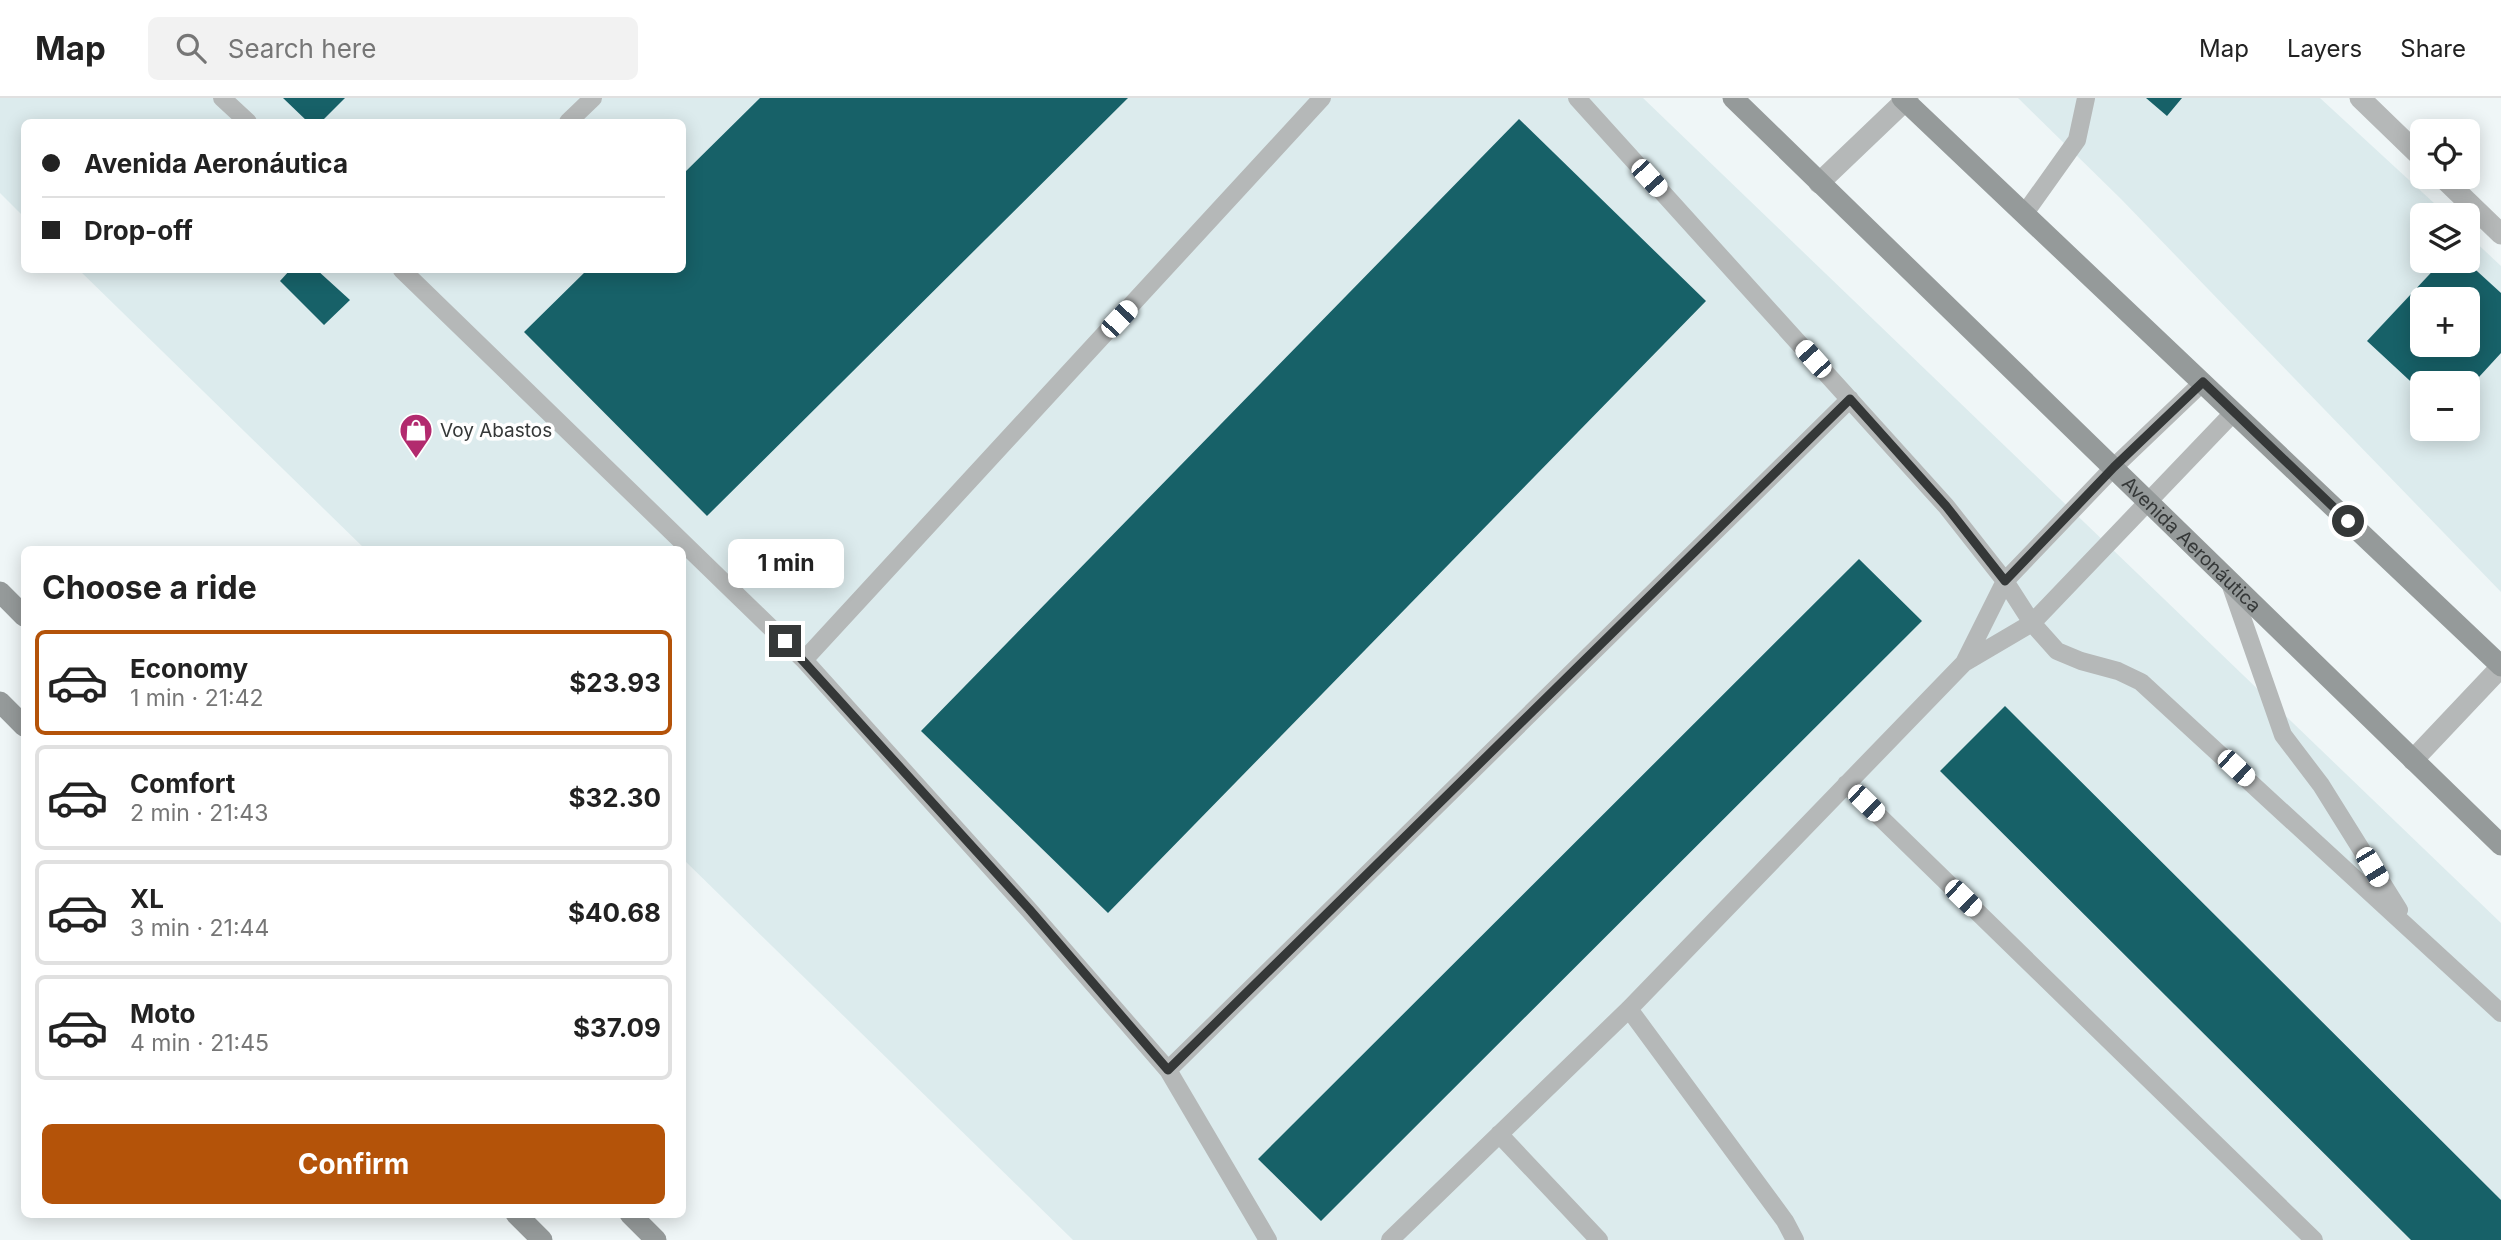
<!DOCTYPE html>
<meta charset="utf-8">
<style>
:root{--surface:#fff;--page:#f2f2f2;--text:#222;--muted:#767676;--line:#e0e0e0;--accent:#b45309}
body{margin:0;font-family:Inter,sans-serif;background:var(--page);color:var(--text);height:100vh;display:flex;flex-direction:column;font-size:26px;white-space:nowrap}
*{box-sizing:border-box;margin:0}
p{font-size:23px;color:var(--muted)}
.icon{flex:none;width:38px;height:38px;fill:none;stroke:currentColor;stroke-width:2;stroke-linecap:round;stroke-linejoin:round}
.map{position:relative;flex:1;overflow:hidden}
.drawer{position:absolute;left:21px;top:448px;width:665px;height:672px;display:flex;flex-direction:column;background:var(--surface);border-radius:10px;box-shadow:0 4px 18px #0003}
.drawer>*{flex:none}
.guide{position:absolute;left:21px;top:21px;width:665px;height:154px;border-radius:10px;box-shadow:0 4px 18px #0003;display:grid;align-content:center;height:154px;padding:0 21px;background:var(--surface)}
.controls{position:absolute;left:2410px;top:21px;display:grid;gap:14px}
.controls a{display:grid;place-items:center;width:70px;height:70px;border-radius:10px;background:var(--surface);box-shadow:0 4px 18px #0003;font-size:35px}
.end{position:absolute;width:32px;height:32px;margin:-16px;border:9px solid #353838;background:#fff;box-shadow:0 0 0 4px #fff}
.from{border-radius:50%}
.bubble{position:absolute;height:49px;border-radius:10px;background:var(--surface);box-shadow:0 4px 18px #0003;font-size:23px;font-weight:700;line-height:49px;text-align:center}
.car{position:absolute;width:21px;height:42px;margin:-21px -10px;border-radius:9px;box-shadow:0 0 5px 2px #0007;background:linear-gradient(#fff 24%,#345 0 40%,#fff 0 76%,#345 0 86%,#fff 0)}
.guide b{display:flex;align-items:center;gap:24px;height:66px;font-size:26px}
.guide b+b{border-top:2px solid var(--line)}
.guide i{width:18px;height:18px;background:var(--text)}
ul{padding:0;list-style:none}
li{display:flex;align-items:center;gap:21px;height:105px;margin:0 14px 10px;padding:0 7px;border:4px solid var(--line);border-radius:10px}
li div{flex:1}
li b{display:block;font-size:26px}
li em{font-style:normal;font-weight:700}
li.active{border-color:var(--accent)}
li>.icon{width:63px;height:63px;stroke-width:1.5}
h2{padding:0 21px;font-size:32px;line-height:84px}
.action{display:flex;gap:14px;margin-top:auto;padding:14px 21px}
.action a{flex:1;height:80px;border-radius:10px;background:var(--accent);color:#fff;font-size:28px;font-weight:700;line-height:80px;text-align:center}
header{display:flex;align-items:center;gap:42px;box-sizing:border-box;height:98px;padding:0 35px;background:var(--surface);border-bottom:2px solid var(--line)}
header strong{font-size:33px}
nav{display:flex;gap:38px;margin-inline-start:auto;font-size:24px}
.search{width:490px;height:63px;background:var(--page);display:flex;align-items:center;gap:18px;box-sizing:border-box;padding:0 24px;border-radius:10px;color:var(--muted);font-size:26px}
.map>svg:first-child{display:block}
.built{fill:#dcebed;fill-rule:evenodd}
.building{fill:#176168;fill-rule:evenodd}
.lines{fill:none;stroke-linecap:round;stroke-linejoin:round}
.lane{stroke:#b5b8b8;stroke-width:18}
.street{stroke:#b5b8b8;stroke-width:21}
.secondary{stroke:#959a9a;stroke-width:21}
.route{stroke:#353838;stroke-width:9}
.labels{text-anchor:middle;stroke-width:7;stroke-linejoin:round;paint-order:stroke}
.poi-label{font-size:19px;fill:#353838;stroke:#fff;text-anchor:start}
.street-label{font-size:19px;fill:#353838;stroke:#fff}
</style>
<header>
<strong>Map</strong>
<div class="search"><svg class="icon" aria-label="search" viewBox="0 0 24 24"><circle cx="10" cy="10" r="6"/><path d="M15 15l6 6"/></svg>Search here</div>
<nav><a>Map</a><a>Layers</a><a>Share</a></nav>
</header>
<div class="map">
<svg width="2501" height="1142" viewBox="0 0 2501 1142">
<rect width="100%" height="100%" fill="#eff6f7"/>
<path class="built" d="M0 0H1643L2501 825V1142H1073L683 761 682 452 365 451 79 172H682V24H24V119L0 95Z
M2018 0H2320L2447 117H2422V163H2468V137L2501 168V494L2121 101ZM2422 201H2468V247H2422ZM2422 285H2468V331H2422Z"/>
<path class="building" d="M283 0H345L321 24H308Z
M760 0H1128L707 418 524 234 587 172H682V77Z
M2146 0H2182L2167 18Z
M1519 21 1706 203 1108 815 921 633Z
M2442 163H2466L2501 195V255L2468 291V285H2422V294L2367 243ZM2422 201H2468V247H2422Z
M290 172H317L350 202 324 227 280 183Z
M1859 461 1922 523 1321 1123 1258 1061Z
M2005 608 2501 1102V1142H2411L1940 673Z"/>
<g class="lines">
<path class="lane" d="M222 0 248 24
M1577 0 1946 408 2005 483 2032 525 2057 553 2081 563 2118 573 2141 584 2501 915
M568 24 593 0
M2025 115 2077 42 2086 0
M402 172 804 562 1029 812 1168 972 1268 1142
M2230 485 2283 637 2321 687 2399 812
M804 562 1322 0
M1964 565 2005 483 2114 369 2203 284
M1846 686 2314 1142
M1629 911 1785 1123 1795 1142
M1168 972 1850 301
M1499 1036 1599 1142
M1390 1142 1629 911 1964 565 2032 525 2234 314"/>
<path class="street" d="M2360 0 2422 60
M2442 79 2501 136
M1819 85 1908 0
M2413 662 2501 569"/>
<g class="secondary">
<path id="s1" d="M1733 0 2501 747"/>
<path d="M1902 0 2501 568"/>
<path d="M0 494 24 518"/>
<path d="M0 604 24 628"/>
<path d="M516 1116 542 1142"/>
<path d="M630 1116 656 1142"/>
</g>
</g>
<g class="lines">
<path class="route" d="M785 543 1029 811 1168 972 1850 301 1946 408 2005 483 2114 369 2203 284 2348 423"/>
</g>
<defs>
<symbol id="shop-pin" viewBox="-11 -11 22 30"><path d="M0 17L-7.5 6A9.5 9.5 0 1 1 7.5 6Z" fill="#b22a6e" stroke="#fff"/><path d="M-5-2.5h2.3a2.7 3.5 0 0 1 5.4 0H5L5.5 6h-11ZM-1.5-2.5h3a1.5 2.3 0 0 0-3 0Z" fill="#fff"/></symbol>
</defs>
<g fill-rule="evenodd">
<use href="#shop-pin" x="397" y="313" width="38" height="52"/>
</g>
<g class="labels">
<g class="poi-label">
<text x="440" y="339">Voy Abastos</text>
</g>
<g class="street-label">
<text dy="7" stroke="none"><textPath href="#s1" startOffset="640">Avenida Aeronáutica</textPath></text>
</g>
</g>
</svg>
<div class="controls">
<a><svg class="icon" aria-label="locate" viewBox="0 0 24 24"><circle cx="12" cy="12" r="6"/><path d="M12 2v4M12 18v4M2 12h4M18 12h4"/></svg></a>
<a><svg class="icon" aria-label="layers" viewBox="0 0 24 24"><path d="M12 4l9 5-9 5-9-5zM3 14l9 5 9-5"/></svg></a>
<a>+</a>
<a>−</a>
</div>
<i class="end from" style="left:2348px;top:423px"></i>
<i class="end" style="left:785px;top:543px"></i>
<div class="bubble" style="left:728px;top:441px;width:116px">1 min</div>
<i class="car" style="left:1649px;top:80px;rotate:138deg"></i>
<i class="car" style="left:1119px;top:221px;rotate:43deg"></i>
<i class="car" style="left:1813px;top:261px;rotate:318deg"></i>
<i class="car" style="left:2236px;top:670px;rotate:133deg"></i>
<i class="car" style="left:1866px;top:705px;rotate:134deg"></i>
<i class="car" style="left:2372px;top:769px;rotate:149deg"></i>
<i class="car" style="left:1963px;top:800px;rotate:134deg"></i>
<div class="guide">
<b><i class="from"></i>Avenida Aeronáutica</b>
<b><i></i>Drop-off</b>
</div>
<section class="drawer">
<h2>Choose a ride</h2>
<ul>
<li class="active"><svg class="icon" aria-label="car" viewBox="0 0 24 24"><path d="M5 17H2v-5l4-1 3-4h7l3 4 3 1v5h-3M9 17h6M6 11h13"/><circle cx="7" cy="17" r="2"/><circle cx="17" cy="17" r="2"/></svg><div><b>Economy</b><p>1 min · 21:42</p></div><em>$23.93</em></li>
<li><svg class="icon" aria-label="car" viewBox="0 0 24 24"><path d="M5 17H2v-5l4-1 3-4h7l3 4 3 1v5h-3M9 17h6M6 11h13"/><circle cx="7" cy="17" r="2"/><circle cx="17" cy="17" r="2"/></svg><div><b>Comfort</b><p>2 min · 21:43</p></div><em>$32.30</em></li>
<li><svg class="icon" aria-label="car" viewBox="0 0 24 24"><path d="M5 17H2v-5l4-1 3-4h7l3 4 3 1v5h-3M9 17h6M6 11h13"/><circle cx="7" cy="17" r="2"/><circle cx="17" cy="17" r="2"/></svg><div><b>XL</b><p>3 min · 21:44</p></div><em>$40.68</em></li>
<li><svg class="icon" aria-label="car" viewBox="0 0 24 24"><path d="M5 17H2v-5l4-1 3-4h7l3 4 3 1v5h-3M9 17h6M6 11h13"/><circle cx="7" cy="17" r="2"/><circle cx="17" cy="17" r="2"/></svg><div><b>Moto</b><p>4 min · 21:45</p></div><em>$37.09</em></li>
</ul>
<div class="action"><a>Confirm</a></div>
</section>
</div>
